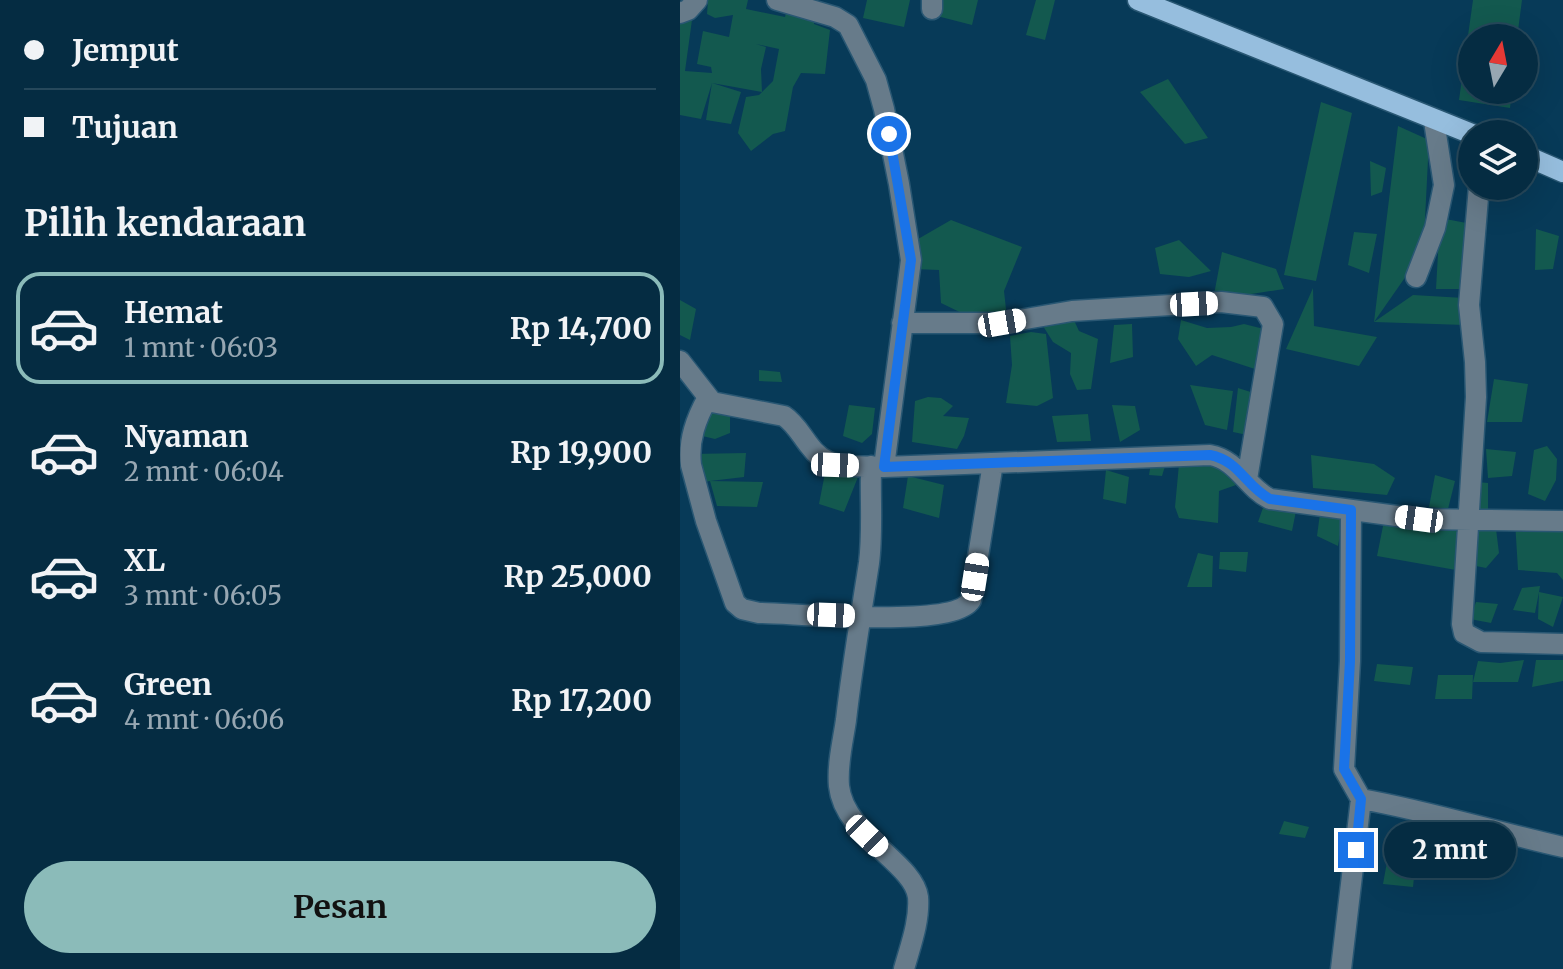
<!DOCTYPE html>
<html lang="id">
<meta charset="utf-8">
<style>
:root{--surface:#052c42;--page:#13384d;--text:#f1f3f6;--muted:#97a7b2;--line:#26485b;--accent:#8bbbb9}
body{margin:0;font-family:Merriweather,serif;background:var(--page);color:var(--text);height:100vh;display:flex;flex-direction:column;font-size:30px;white-space:nowrap}
*{box-sizing:border-box;margin:0}
p{font-size:26px;color:var(--muted)}
.icon{flex:none;width:44px;height:44px;fill:none;stroke:currentColor;stroke-width:2;stroke-linecap:round;stroke-linejoin:round}
.map{position:relative;flex:1;overflow:hidden}
.side{display:flex;flex-direction:column;background:var(--surface);width:680px}
.side>*{flex:none}
.top-card{display:grid;align-content:center;height:176px;padding:0 24px;background:var(--surface)}
.needle{width:52px;rotate:10deg}
.fabs{position:absolute;left:778px;top:24px;display:grid;gap:16px}
.fabs a{display:grid;place-items:center;width:80px;height:80px;border-radius:50%;background:var(--surface);box-shadow:0 8px 32px #0002,0 0 0 2px var(--line);font-size:40px}
.end{position:absolute;width:36px;height:36px;margin:-18px;border:10px solid #1a73e8;background:#fff;box-shadow:0 0 0 4px #fff}
.from{border-radius:50%}
.bubble{position:absolute;height:56px;border-radius:28px;background:var(--surface);box-shadow:0 8px 32px #0002,0 0 0 2px var(--line);font-size:26px;font-weight:700;line-height:56px;text-align:center}
.car{position:absolute;width:24px;height:48px;margin:-24px -12px;border-radius:10px;box-shadow:0 0 6px 2px #0007;background:linear-gradient(#fff 24%,#345 0 40%,#fff 0 76%,#345 0 86%,#fff 0)}
.top-card b{display:flex;align-items:center;gap:28px;height:76px;font-size:30px}
.top-card b+b{border-top:2px solid var(--line)}
.top-card i{width:20px;height:20px;background:var(--text)}
ul{padding:0;list-style:none}
li{display:flex;align-items:center;gap:24px;height:112px;margin:0 16px 12px;padding:0 8px;border:4px solid transparent;border-radius:24px}
li div{flex:1}
li b{display:block;font-size:30px}
li em{font-style:normal;font-weight:700}
li.active{border-color:var(--accent)}
li>.icon{width:72px;height:72px;stroke-width:1.5}
h2{padding:0 24px;font-size:36px;line-height:96px}
.button{display:flex;gap:16px;margin-top:auto;padding:16px 24px}
.button a{flex:1;height:92px;border-radius:48px;background:var(--accent);color:#111;font-size:32px;font-weight:700;line-height:92px;text-align:center}
main{display:flex;flex:1;min-height:0}
.map>svg:first-child{display:block}
.building{fill:#13594f}
.lines{fill:none;stroke-linecap:round;stroke-linejoin:round}
.minor-casing{stroke:#295773;stroke-width:23}
.major-casing{stroke:#295773;stroke-width:23}
.minor{stroke:#677b8a;stroke-width:20}
.major{stroke:#96bede;stroke-width:20}
.route{stroke:#1a73e8;stroke-width:10}
</style>
<main>
<section class="side">
<div class="top-card">
<b><i class="from"></i>Jemput</b>
<b><i></i>Tujuan</b>
</div>
<h2>Pilih kendaraan</h2>
<ul>
<li class="active"><svg class="icon" aria-label="car" viewBox="0 0 24 24"><path d="M5 17H2v-5l4-1 3-4h7l3 4 3 1v5h-3M9 17h6M6 11h13"/><circle cx="7" cy="17" r="2"/><circle cx="17" cy="17" r="2"/></svg><div><b>Hemat</b><p>1 mnt · 06:03</p></div><em>Rp 14,700</em></li>
<li><svg class="icon" aria-label="car" viewBox="0 0 24 24"><path d="M5 17H2v-5l4-1 3-4h7l3 4 3 1v5h-3M9 17h6M6 11h13"/><circle cx="7" cy="17" r="2"/><circle cx="17" cy="17" r="2"/></svg><div><b>Nyaman</b><p>2 mnt · 06:04</p></div><em>Rp 19,900</em></li>
<li><svg class="icon" aria-label="car" viewBox="0 0 24 24"><path d="M5 17H2v-5l4-1 3-4h7l3 4 3 1v5h-3M9 17h6M6 11h13"/><circle cx="7" cy="17" r="2"/><circle cx="17" cy="17" r="2"/></svg><div><b>XL</b><p>3 mnt · 06:05</p></div><em>Rp 25,000</em></li>
<li><svg class="icon" aria-label="car" viewBox="0 0 24 24"><path d="M5 17H2v-5l4-1 3-4h7l3 4 3 1v5h-3M9 17h6M6 11h13"/><circle cx="7" cy="17" r="2"/><circle cx="17" cy="17" r="2"/></svg><div><b>Green</b><p>4 mnt · 06:06</p></div><em>Rp 17,200</em></li>
</ul>
<div class="button"><a>Pesan</a></div>
</section>
<div class="map">
<svg width="883" height="969" viewBox="0 0 883 969">
<rect width="100%" height="100%" fill="#073a58"/>
<path class="building" d="M28 0H68L66 9 105 17 107 8 134 11V24L150 30 145 74 121 73 113 87 105 131 93 134 71 151 58 133 66 97 79 95 93 81 99 49 76 44 86 47 81 69 82 92 32 83 21 119 0 115V18L12 20 5 71 32 73 31 67 17 64 23 31 49 37 53 15 35 18 27 14Z
M187 0H230L224 27 183 18Z
M261 0H298L292 25 257 16Z
M356 0H375L365 40 346 35Z
M793 0H842L837 38H792V90H832L830 108 779 100Z
M488 79 528 138 505 144 460 92Z
M32 83 61 92 51 124 26 120Z
M641 102 672 113 636 281 604 275Z
M718 126 749 140 744 239 724 279 694 322Z
M690 161 706 168 702 192 691 196Z
M760 218 792 224 786 289H756Z
M271 220 342 247 324 291 327 318 294 319 261 303 259 270 234 269 238 239Z
M856 229 879 236 873 269 855 270Z
M674 232 697 234 689 273 668 265Z
M499 240 531 271 509 277 480 274 475 248Z
M542 252 596 269 604 289 533 300Z
M633 288 634 326 697 337 679 366 606 349Z
M733 295 784 298 785 325 694 322Z
M0 300 16 309 10 340 0 335Z
M392 316 399 331 418 339 411 389 397 390 390 374 391 353 373 342 363 326Z
M501 320 527 328 551 327 564 324 584 329 578 370 532 355 516 366 498 339Z
M452 324 453 357 430 363 434 325Z
M351 332 366 334 373 398 357 406 326 403 332 365 330 336Z
M79 370 100 372 102 382 79 381Z
M814 379 848 384 842 422H807Z
M510 385 553 391 547 430 525 425Z
M558 388 577 394 572 436 553 432Z
M248 397 261 398 273 406 263 416 289 418 284 436 277 449 232 442 235 401Z
M25 405 50 409V433L35 439 18 435Z
M169 405 195 408 192 434 182 443 163 436Z
M432 405 455 406 460 430 440 442Z
M408 414 411 441 377 442 372 416Z
M867 446 877 459 876 480 865 501 848 494 854 450Z
M806 449 836 452 832 476 808 478Z
M66 453 64 477 30 481 83 482 77 507 37 506 30 481 20 483 12 454Z
M631 455 694 464 715 478 707 495 633 488Z
M472 457 486 463 482 476 469 475Z
M499 464 543 465 556 485 539 491 538 523 499 518 495 507Z
M426 470 449 477 446 504 423 499Z
M145 473 178 477 164 512 139 504Z
M755 475 775 481 768 509 749 507Z
M228 476 264 485 259 518 223 508Z
M797 482 808 483V514L793 511Z
M584 505 616 511 612 531 578 522Z
M641 506 663 518 658 546 637 536Z
M704 521 787 531 776 570 697 556Z
M835 521H883V580L877 573 838 570Z
M793 529H816L819 553 806 568 791 565Z
M540 552H568L566 572 539 569Z
M518 553 533 556 532 587H507Z
M860 586 859 592 883 597 873 627 858 619 859 592 855 613 833 610 842 588Z
M796 602 818 604 811 623 790 619Z
M844 660 838 682H793L798 661 820 663Z
M856 660H883V681L852 687Z
M697 664 733 667 730 685 694 681Z
M758 675H793L792 699H755Z
M604 821 629 827 625 838 599 834Z
M711 829 744 833 738 848 709 844Z
M707 862 735 868 733 887 703 884Z"/>
<g class="lines">
<defs>
<path id="minor" d="M97 0 155 17 168 25 196 80 204 109 219 184 231 260 204 467
M252 0V9
M0 13 8 10 17 0
M799 186 789 305 795 362 796 397 782 624 784 633 801 642 883 644
M736 277 755 228 764 185 754 121
M222 323H322L392 311 541 302 583 307 593 324 567 479
M0 361 32 402 104 416C115 423 121 435 129 445 148 472 174 465 204 467L530 455C558 460 566 487 590 499L739 519 883 521
M28 397C16 419 8 440 11 465L26 521 55 603 62 609 79 613C115 613 274 629 291 600L313 463
M191 466C190 498 193 532 189 563 181 615 172 667 166 720 163 741 157 764 159 786 164 835 234 863 238 897 240 921 230 947 224 969
M681 799C749 811 816 832 883 847
M661 969 681 799 664 769 670 661 671 510"/>
<path id="major" d="M458 0 792 134
M844 155 883 172"/>
</defs>
<use href="#minor" class="minor-casing"/>
<use href="#major" class="major-casing"/>
<use href="#minor" class="minor"/>
<use href="#major" class="major"/>
</g>
<g class="lines">
<path class="route" d="M209 134 231 260 204 467 530 455C560 461 565 486 590 499L671 510 670 661 664 769 681 799 676 850"/>
</g>
</svg>
<div class="fabs">
<a><svg class="needle" viewBox="-14 -14 28 28"><path d="M0-13l5 13h-10z" fill="#e53935"/><path d="M0 13l5-13h-10z" fill="#97a7b2"/></svg></a>
<a><svg class="icon" aria-label="layers" viewBox="0 0 24 24"><path d="M12 4l9 5-9 5-9-5zM3 14l9 5 9-5"/></svg></a>
</div>
<i class="end from" style="left:209px;top:134px"></i>
<i class="end" style="left:676px;top:850px"></i>
<div class="bubble" style="left:704px;top:822px;width:132px">2 mnt</div>
<i class="car" style="left:514px;top:304px;rotate:87deg"></i>
<i class="car" style="left:322px;top:323px;rotate:80deg"></i>
<i class="car" style="left:155px;top:465px;rotate:92deg"></i>
<i class="car" style="left:739px;top:519px;rotate:278deg"></i>
<i class="car" style="left:295px;top:577px;rotate:9deg"></i>
<i class="car" style="left:151px;top:615px;rotate:92deg"></i>
<i class="car" style="left:187px;top:836px;rotate:134deg"></i>
</div>
</main>
